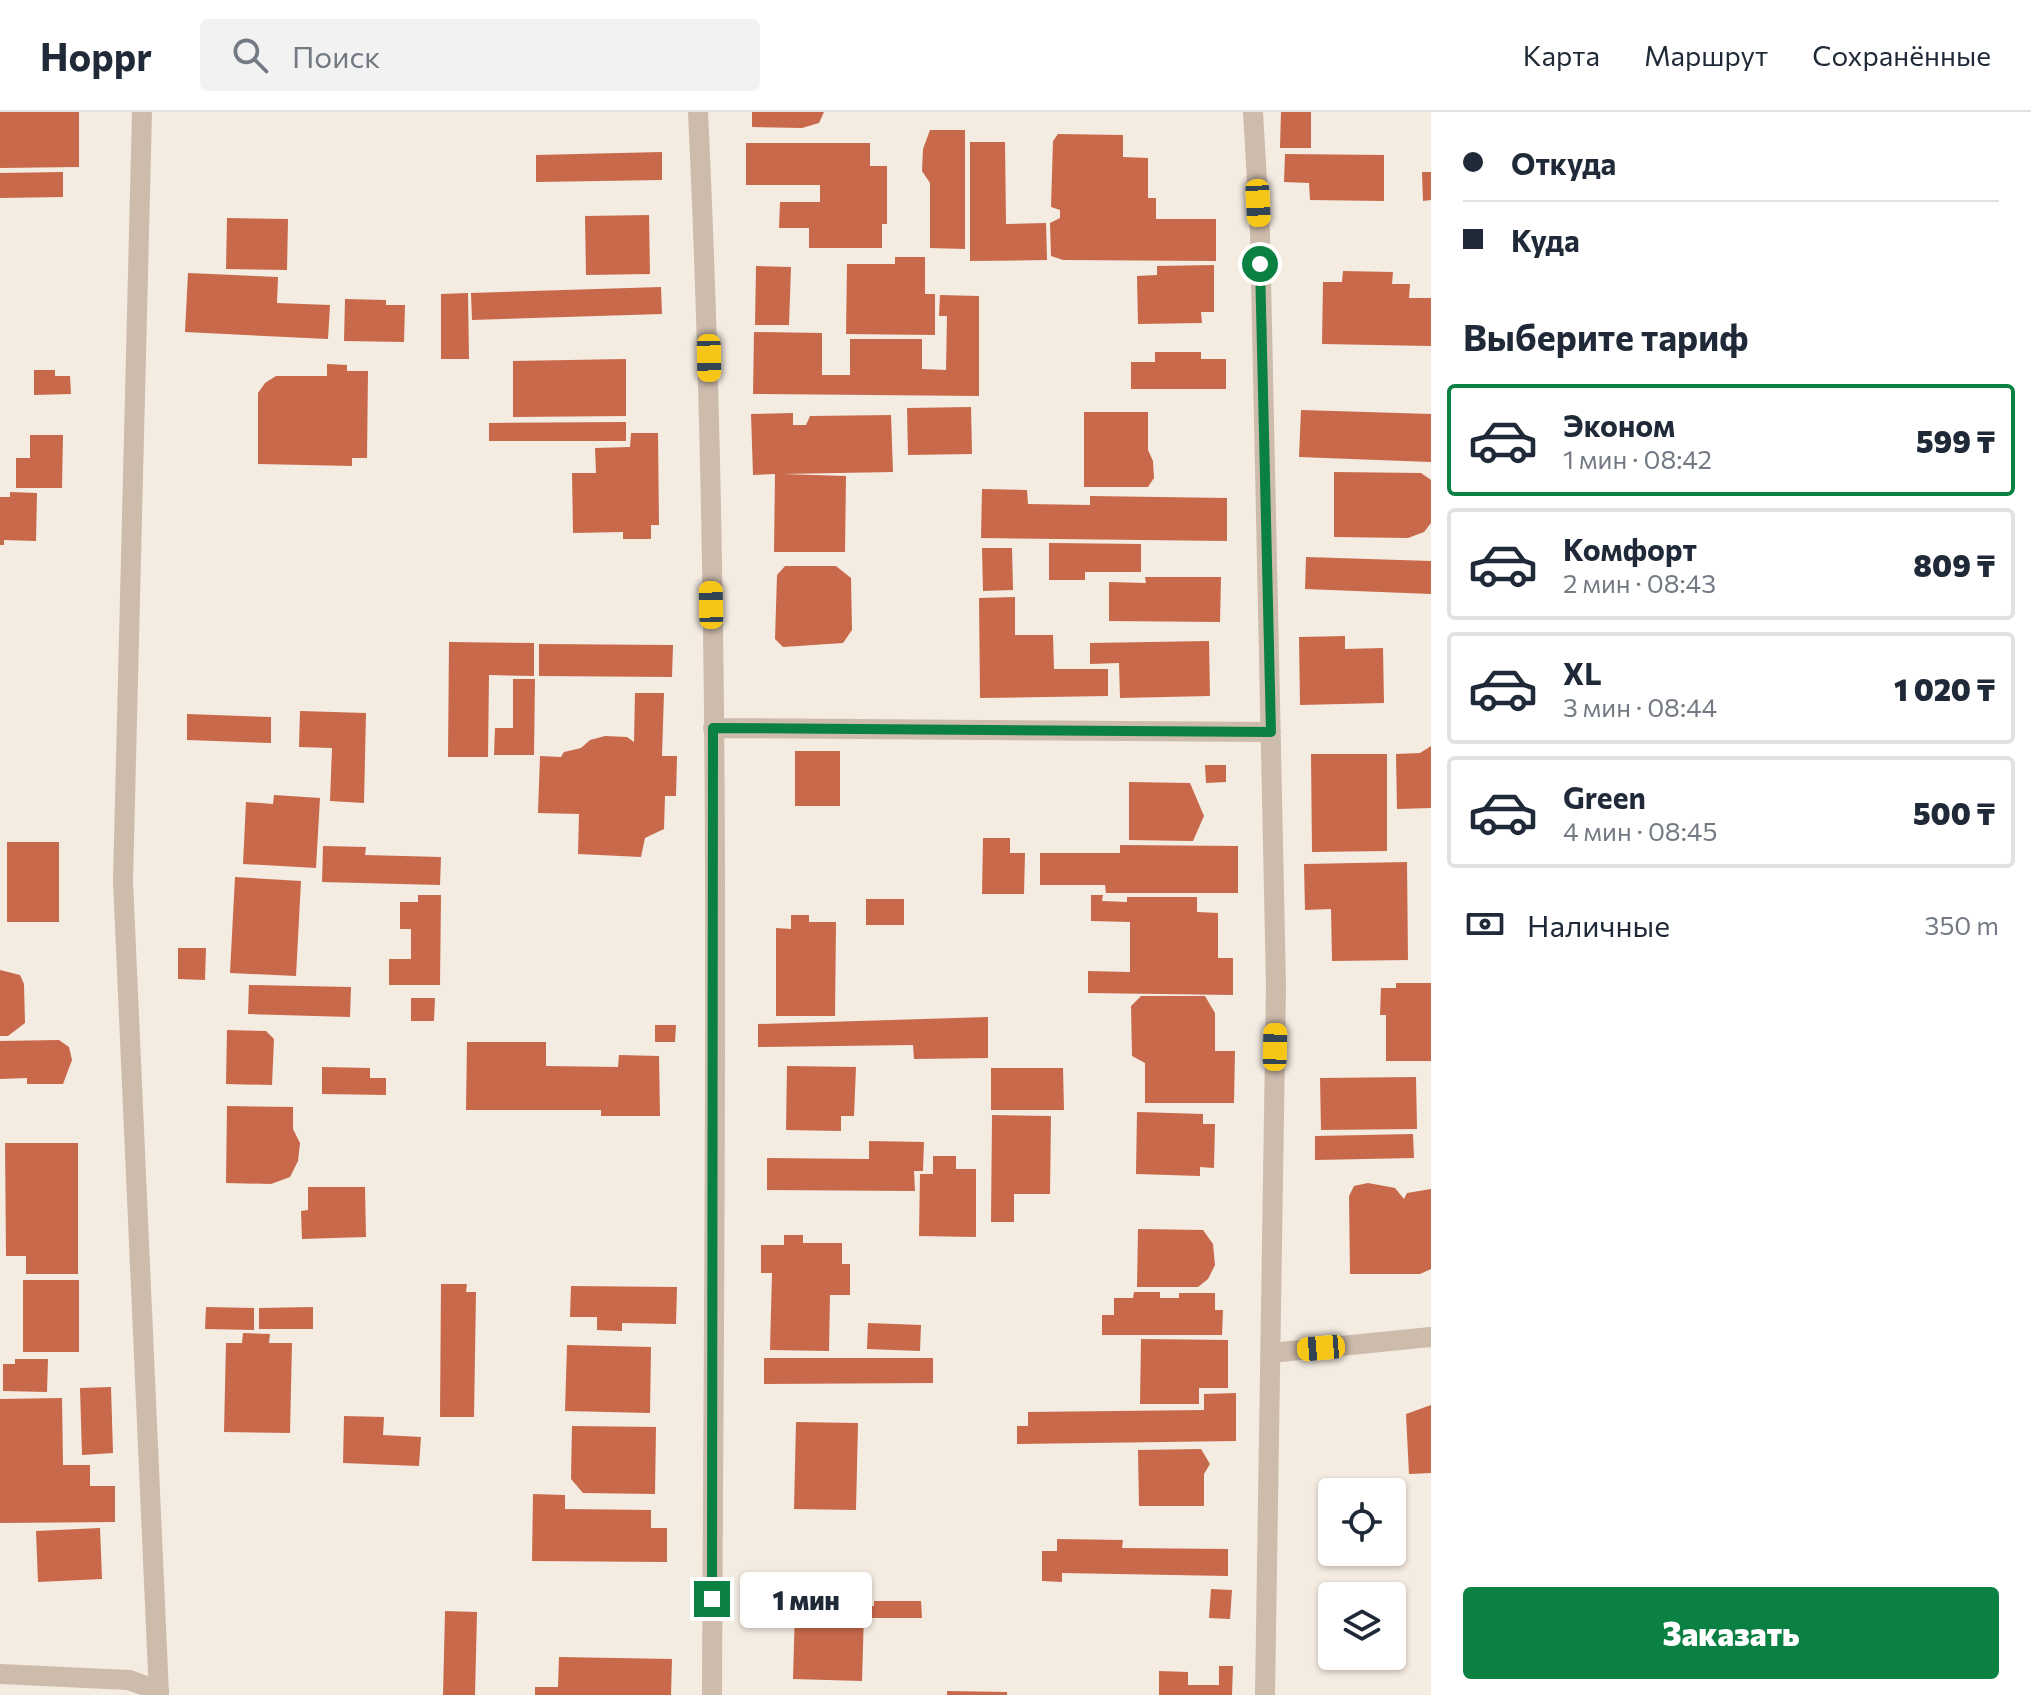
<!DOCTYPE html>
<html lang="ru">
<meta charset="utf-8">
<style>
:root{--surface:#fff;--page:#f2f2f3;--text:#1f2937;--muted:#747a83;--line:#e0e1e3;--accent:#0b8043}
body{margin:0;font-family:Commissioner,sans-serif;background:var(--page);color:var(--text);height:100vh;display:flex;flex-direction:column;font-size:30px;white-space:nowrap}
*{box-sizing:border-box;margin:0}
p{font-size:26px;color:var(--muted)}
.icon{flex:none;width:44px;height:44px;fill:none;stroke:currentColor;stroke-width:2;stroke-linecap:round;stroke-linejoin:round}
.map{position:relative;flex:1;overflow:hidden}
.panel{display:flex;flex-direction:column;background:var(--surface);width:600px}
.panel>*{flex:none}
.top-card{display:grid;align-content:center;height:176px;padding:0 32px;background:var(--surface)}
.fabs{position:absolute;left:1318px;top:1366px;display:grid;gap:16px}
.fabs a{display:grid;place-items:center;width:88px;height:88px;border-radius:8px;background:var(--surface);box-shadow:0 2px 6px #0004;font-size:40px}
.end{position:absolute;width:36px;height:36px;margin:-18px;border:10px solid #0b8043;background:#fff;box-shadow:0 0 0 4px #fff}
.from{border-radius:50%}
.bubble{position:absolute;height:56px;border-radius:8px;background:var(--surface);box-shadow:0 2px 6px #0004;font-size:26px;font-weight:800;line-height:56px;text-align:center}
.car{position:absolute;width:24px;height:48px;margin:-24px -12px;border-radius:10px;box-shadow:0 0 6px 2px #0007;background:linear-gradient(#f5c518 24%,#345 0 40%,#f5c518 0 76%,#345 0 86%,#f5c518 0)}
.top-card b{display:flex;align-items:center;gap:28px;height:76px;font-size:30px}
.top-card b+b{border-top:2px solid var(--line)}
.top-card i{width:20px;height:20px;background:var(--text)}
ul{padding:0;list-style:none}
li{display:flex;align-items:center;gap:24px;height:112px;margin:0 16px 12px;padding:0 16px;border:4px solid var(--line);border-radius:8px}
li div{flex:1}
li b{display:block;font-size:30px}
li em{font-style:normal;font-weight:800}
li.on{border-color:var(--accent)}
li>.icon{width:72px;height:72px;stroke-width:1.5}
h2{padding:0 32px;font-size:36px;line-height:96px}
.pay{display:flex;align-items:center;gap:20px;height:88px;padding:0 32px;font-size:30px}
.pay p{margin-inline-start:auto}
.primary-button{display:flex;gap:16px;margin-top:auto;padding:16px 32px}
.primary-button a{flex:1;height:92px;border-radius:8px;background:var(--accent);color:#fff;font-size:32px;font-weight:800;line-height:92px;text-align:center}
header{display:flex;align-items:center;gap:48px;box-sizing:border-box;height:112px;padding:0 40px;background:var(--surface);border-bottom:2px solid var(--line)}
header strong{font-size:38px}
nav{display:flex;gap:44px;margin-inline-start:auto;font-size:28px}
.search{width:560px;height:72px;background:var(--page);display:flex;align-items:center;gap:20px;box-sizing:border-box;padding:0 28px;border-radius:8px;color:var(--muted);font-size:30px}
main{display:flex;flex:1;min-height:0}
.map>svg:first-child{display:block}
.building{fill:#c8694b}
.lines{fill:none;stroke-linecap:round;stroke-linejoin:round}
.street{stroke:#cdbbac;stroke-width:20}
.route{stroke:#0b8043;stroke-width:10}
</style>
<header>
<strong>Hoppr</strong>
<div class="search"><svg class="icon" aria-label="search" viewBox="0 0 24 24"><circle cx="10" cy="10" r="6"/><path d="M15 15l6 6"/></svg>Поиск</div>
<nav><a>Карта</a><a>Маршрут</a><a>Сохранённые</a></nav>
</header>
<main>
<div class="map">
<svg width="1431" height="1583" viewBox="0 0 1431 1583">
<rect width="100%" height="100%" fill="#f4ebe1"/>
<path class="building" d="M0 0H79V55L0 56Z
M752 0H824L819 11 802 16 752 15Z
M1281 0H1311V36H1280Z
M930 18H965V137L930 136V71L922 59 923 37Z
M1058 22 1123 23V45L1148 46V86H1156V107H1216V149L1063 148 1051 144 1050 111 1060 106V98L1051 95 1053 29Z
M970 30H1005L1006 112 1046 111 1047 148 970 149Z
M746 31H870V54H887V112H882V136H809V116H779L780 90H820V73H746Z
M662 40V68L536 70V43Z
M1285 42 1384 43V89L1310 88 1309 71 1284 70Z
M63 60V85L0 86V61Z
M1422 60H1431V88L1423 89Z
M649 103 650 162 586 163 585 104Z
M227 106 288 107 287 158 226 157Z
M895 145H925V182H935V223L846 222 847 152H895Z
M1214 153V200H1201L1202 211 1138 212 1137 164 1157 163V154Z
M756 154 791 155 789 213H755Z
M1343 159 1393 160 1392 172H1410L1409 186H1431V234L1322 232 1323 170H1342Z
M188 161 278 165 277 191 330 193 328 227 185 220Z
M661 175 662 202 472 208 471 181Z
M468 181 469 247H441V182Z
M940 183 979 184V284L753 282 754 220 822 221V263H850V227H922V257L946 258 947 204H939Z
M345 187 386 188V193H405L404 230 344 229Z
M1155 240H1201V247H1226V277H1131V250H1155Z
M626 247V304L513 305V249Z
M327 252 347 253V259H368L367 346H352V354L258 352V281L265 271 276 264H327Z
M34 258H55V264H70L71 282 34 283Z
M971 295 972 342 908 343 907 296Z
M1301 298 1431 302V350L1299 345Z
M1084 300H1148V338L1153 349 1154 366 1148 375H1084Z
M793 301V313H806L810 304 891 303 893 360 782 362 846 364 845 440H774L775 362 753 363 751 302Z
M626 310V329H489V311Z
M631 321H658L659 413H651V427H623V420L573 421 572 361H596L595 336 630 335Z
M30 323H63L62 376H16V346H30Z
M1334 360 1421 361 1431 368V411L1424 420 1408 426 1334 425Z
M982 377 1027 378 1028 392 1090 393V384L1227 386V429L981 426Z
M10 380 37 381 36 429 4 428V433H0V385H10Z
M1049 431 1141 432V460H1085V468H1049Z
M982 436H1012L1013 478 983 479Z
M1306 445 1431 449V482L1305 477Z
M785 454H836L851 466 852 518 843 531 783 535 775 527 777 463Z
M1145 465H1221L1220 510 1109 509V470L1146 471Z
M1015 485V523H1053L1054 557H1108V584L980 586 979 486Z
M1345 524V537L1383 536 1384 591 1300 593 1299 525Z
M1209 529 1210 584 1120 586 1119 551 1090 552V531Z
M449 530 534 531V564L489 563 488 645H448Z
M539 532 673 533 672 565 539 564Z
M513 567H535L534 643H494L495 616H513Z
M635 581H664L662 644H677L676 684H665L664 717 645 726 641 745 578 742 579 702 538 701 540 644 561 645 564 640 581 636 590 628 605 624 627 625 634 630Z
M300 599 366 601 364 691 330 689 332 636 299 635Z
M187 602 271 605V631L187 628Z
M1431 634V696L1397 697 1396 642 1420 641Z
M795 639H840V694H795Z
M1311 642H1387V739L1312 740Z
M1205 653H1226V670L1206 671Z
M1129 670 1190 671 1204 704 1193 729 1129 728Z
M274 683 320 686 316 756 243 752 246 690 273 692Z
M983 726H1010V741H1025L1024 782H982Z
M7 730H59V810H7Z
M1120 733 1238 734V781H1106L1105 773H1040V741H1120Z
M323 734 366 735 365 743 441 745 440 773 322 770Z
M1407 750 1408 848 1332 849 1331 797 1305 798 1304 752Z
M235 765 301 769 296 864 230 861Z
M418 783H441L440 873H389V847H411V817H400V790H418Z
M1091 783H1103L1102 789 1127 790V785H1197V800L1218 801V846H1233V883L1088 881V859L1130 860V810L1091 809Z
M866 787H904V813H866Z
M791 803H809V810H836L835 904H776V816L791 817Z
M178 836H206L205 868 178 867Z
M0 858 20 863 24 872 25 911 8 924H0Z
M1396 871H1431V949H1386V903H1380L1381 876H1396Z
M249 873 351 875 350 905 248 902Z
M1141 884H1205L1215 901V939H1235L1234 991H1145V951L1132 944 1131 894Z
M411 886H435L434 909H411Z
M988 905V946L914 947 913 933 758 935V912Z
M655 913H676L675 930H655Z
M227 918 266 919 274 927 272 973 226 972Z
M59 928 69 935 72 948 63 972H27V966L0 967V929Z
M467 930H546V954L618 955 619 943 659 944 660 1004H601V998H466Z
M787 954 856 955 854 1004H841V1019L786 1018Z
M322 955 370 956V966H386V983L322 982Z
M991 956H1063L1064 998H991Z
M1416 965 1417 1017 1321 1018 1320 966Z
M227 994 293 995V1017L300 1031 298 1049 290 1065 271 1072 226 1071Z
M1137 1000 1203 1002V1012H1215L1214 1056 1200 1055V1064L1136 1062Z
M992 1003 1051 1004 1050 1082H1014V1110H991Z
M1413 1022 1414 1046 1315 1048V1024Z
M869 1029 924 1030 923 1059H914L915 1079 767 1078V1046L869 1047Z
M5 1031H78V1162H26V1144H6Z
M933 1044H956V1057H976V1125L919 1124 920 1062H933Z
M1368 1071 1395 1076 1404 1087 1407 1081 1431 1077V1157L1420 1162H1350L1349 1084 1354 1074Z
M308 1075H365L366 1125 302 1127 301 1099 308 1098Z
M1138 1117 1203 1118 1213 1132 1215 1153 1208 1167 1198 1175H1137Z
M784 1123H803V1131H842V1152H850V1183H830L829 1239 770 1238 772 1161H761V1133H784Z
M23 1168H79V1240H23Z
M441 1172H467L466 1180H476L474 1305H440Z
M571 1174 677 1175 676 1212 622 1211V1219L597 1218V1205H570Z
M1134 1180H1160V1186H1179V1181H1215V1198H1223L1222 1223H1102V1203H1114V1186H1133Z
M206 1195 254 1196V1218L205 1217Z
M313 1195V1217H259V1196Z
M868 1211 921 1213 920 1239 867 1237Z
M243 1221 270 1222 269 1231H292L290 1321 224 1320 226 1231H242Z
M1141 1227 1228 1228V1276H1199V1292H1140Z
M567 1233 651 1235 650 1301 565 1299Z
M764 1246H933V1271L764 1272Z
M15 1247H48L47 1280 3 1279V1252H15Z
M111 1275 113 1341 82 1343 80 1276Z
M1236 1281V1329L1017 1332V1314H1028V1300L1204 1298V1282Z
M62 1286 63 1353H90V1374H115V1410L0 1411V1287Z
M1431 1293V1361L1409 1362 1406 1302Z
M344 1304 384 1305 383 1323 421 1325 419 1354 343 1351Z
M796 1310 858 1311 856 1398 794 1397Z
M572 1314 656 1315 655 1382 583 1381 571 1367Z
M1201 1337 1210 1352 1204 1362V1394H1139L1138 1338Z
M533 1382 565 1383V1397L651 1398V1416H667V1450L532 1449Z
M100 1416 102 1467 38 1470 36 1419Z
M1057 1427 1123 1428 1122 1436 1228 1437V1464L1062 1461V1470L1042 1469V1439H1057Z
M1211 1477 1232 1478 1230 1507 1209 1506Z
M874 1489H921L922 1506H870L869 1494H874Z
M795 1498 864 1500 862 1569 793 1567Z
M445 1499 477 1500 475 1583H443Z
M559 1545 672 1547 671 1583H535V1575H558Z
M1219 1554H1233L1232 1583H1159V1559L1188 1560V1573H1219Z
M947 1579 1007 1580V1583H947Z"/>
<g class="lines">
<path class="street" d="M142 0 123 769 159 1583
M698 0C723 527 714 1056 712 1583
M1253 0 1260 121 1276 874 1265 1583
M713 616 1271 620
M1271 1241 1431 1225
M0 1562 129 1568 159 1579"/>
</g>
<g class="lines">
<path class="route" d="M712 1487 713 616 1271 620 1260 152"/>
</g>
</svg>
<div class="fabs">
<a><svg class="icon" aria-label="locate" viewBox="0 0 24 24"><circle cx="12" cy="12" r="6"/><path d="M12 2v4M12 18v4M2 12h4M18 12h4"/></svg></a>
<a><svg class="icon" aria-label="layers" viewBox="0 0 24 24"><path d="M12 4l9 5-9 5-9-5zM3 14l9 5 9-5"/></svg></a>
</div>
<i class="end from" style="left:1260px;top:152px"></i>
<i class="end" style="left:712px;top:1487px"></i>
<div class="bubble" style="left:740px;top:1460px;width:132px">1 мин</div>
<i class="car" style="left:1258px;top:91px;rotate:177deg"></i>
<i class="car" style="left:709px;top:246px;rotate:179deg"></i>
<i class="car" style="left:711px;top:493px;rotate:359deg"></i>
<i class="car" style="left:1275px;top:935px;rotate:1deg"></i>
<i class="car" style="left:1321px;top:1236px;rotate:265deg"></i>
</div>
<section class="panel">
<div class="top-card">
<b><i class="from"></i>Откуда</b>
<b><i></i>Куда</b>
</div>
<h2>Выберите тариф</h2>
<ul>
<li class="on"><svg class="icon" aria-label="car" viewBox="0 0 24 24"><path d="M5 17H2v-5l4-1 3-4h7l3 4 3 1v5h-3M9 17h6M6 11h13"/><circle cx="7" cy="17" r="2"/><circle cx="17" cy="17" r="2"/></svg><div><b>Эконом</b><p>1 мин · 08:42</p></div><em>599 ₸</em></li>
<li><svg class="icon" aria-label="car" viewBox="0 0 24 24"><path d="M5 17H2v-5l4-1 3-4h7l3 4 3 1v5h-3M9 17h6M6 11h13"/><circle cx="7" cy="17" r="2"/><circle cx="17" cy="17" r="2"/></svg><div><b>Комфорт</b><p>2 мин · 08:43</p></div><em>809 ₸</em></li>
<li><svg class="icon" aria-label="car" viewBox="0 0 24 24"><path d="M5 17H2v-5l4-1 3-4h7l3 4 3 1v5h-3M9 17h6M6 11h13"/><circle cx="7" cy="17" r="2"/><circle cx="17" cy="17" r="2"/></svg><div><b>XL</b><p>3 мин · 08:44</p></div><em>1 020 ₸</em></li>
<li><svg class="icon" aria-label="car" viewBox="0 0 24 24"><path d="M5 17H2v-5l4-1 3-4h7l3 4 3 1v5h-3M9 17h6M6 11h13"/><circle cx="7" cy="17" r="2"/><circle cx="17" cy="17" r="2"/></svg><div><b>Green</b><p>4 мин · 08:45</p></div><em>500 ₸</em></li>
</ul>
<div class="pay"><svg class="icon" aria-label="cash" viewBox="0 0 24 24"><path d="M3 7h18v10H3z"/><circle cx="12" cy="12" r="2"/></svg>Наличные<p>350 m</p></div>
<div class="primary-button"><a>Заказать</a></div>
</section>
</main>
